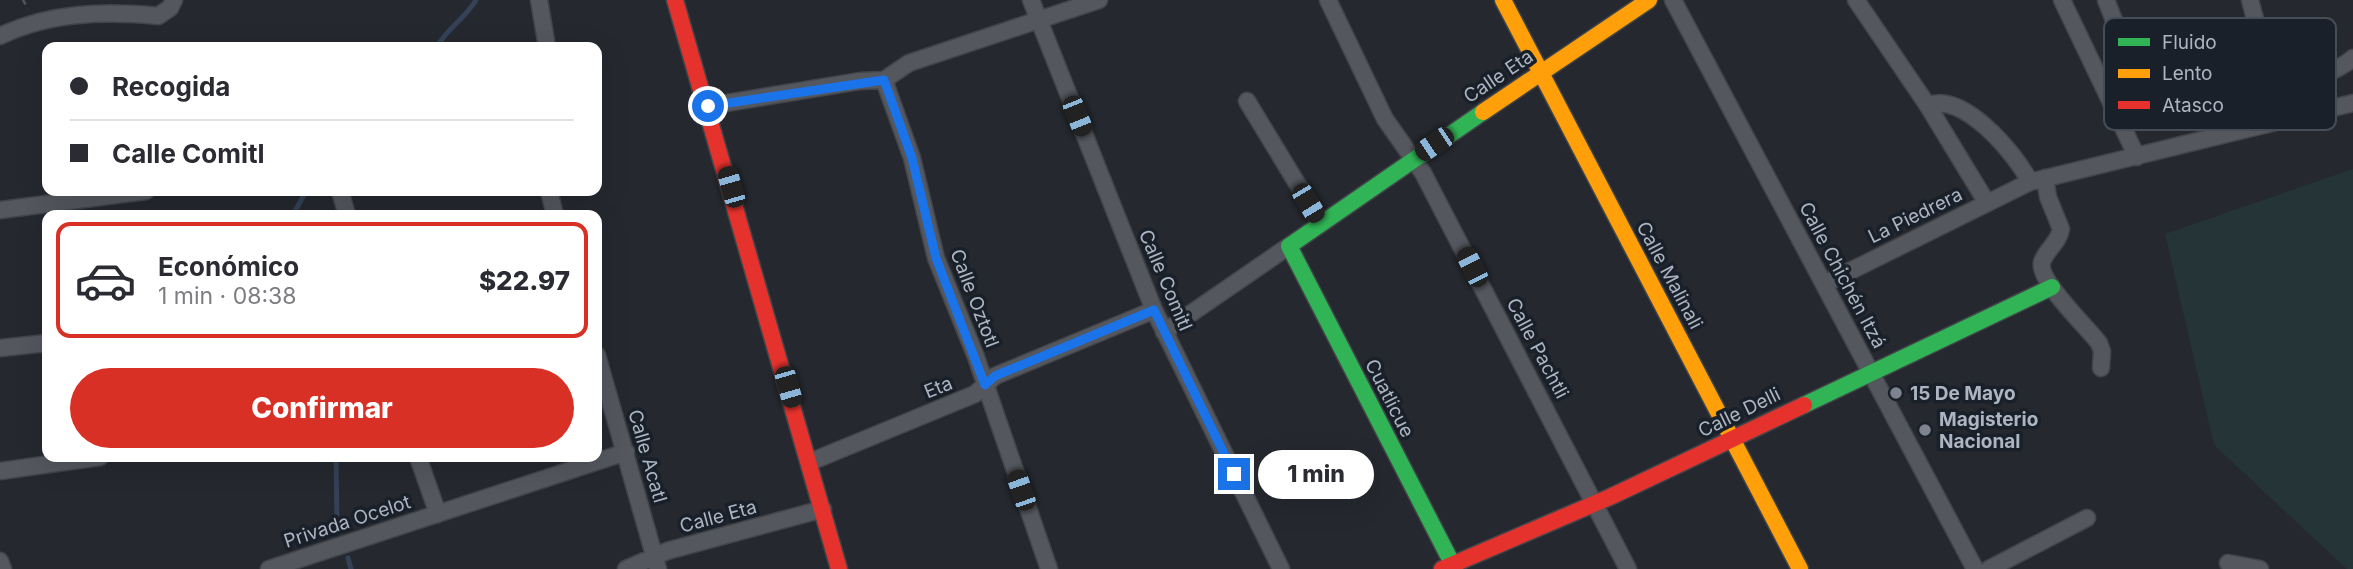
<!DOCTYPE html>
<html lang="es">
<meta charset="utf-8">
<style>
:root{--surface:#fff;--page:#f7f7f7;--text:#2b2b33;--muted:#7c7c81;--line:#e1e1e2;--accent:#d93025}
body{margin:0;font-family:Inter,sans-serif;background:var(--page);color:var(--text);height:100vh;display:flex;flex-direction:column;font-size:26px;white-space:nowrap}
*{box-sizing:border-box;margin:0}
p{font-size:23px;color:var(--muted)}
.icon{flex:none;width:38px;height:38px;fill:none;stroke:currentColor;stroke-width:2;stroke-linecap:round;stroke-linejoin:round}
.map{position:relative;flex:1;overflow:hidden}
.details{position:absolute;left:42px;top:210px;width:560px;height:252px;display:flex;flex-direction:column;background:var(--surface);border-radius:14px;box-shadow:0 7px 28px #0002}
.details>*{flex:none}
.guide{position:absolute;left:42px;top:42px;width:560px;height:154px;border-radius:14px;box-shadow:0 7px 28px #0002;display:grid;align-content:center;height:154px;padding:0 28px;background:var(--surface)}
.end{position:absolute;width:32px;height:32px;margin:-16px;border:9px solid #1a73e8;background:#fff;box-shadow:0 0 0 4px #fff}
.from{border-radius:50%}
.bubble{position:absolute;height:49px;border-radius:24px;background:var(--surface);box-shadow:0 7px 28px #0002;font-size:23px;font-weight:800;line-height:49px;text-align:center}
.car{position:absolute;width:21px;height:42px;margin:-21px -10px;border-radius:9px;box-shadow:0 0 5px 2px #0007;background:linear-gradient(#222 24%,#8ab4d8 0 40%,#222 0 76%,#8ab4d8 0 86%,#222 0)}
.guide b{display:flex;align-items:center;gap:24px;height:66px;font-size:26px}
.guide b+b{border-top:2px solid var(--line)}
.guide i{width:18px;height:18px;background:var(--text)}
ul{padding:12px 0 0;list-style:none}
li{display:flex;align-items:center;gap:21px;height:116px;margin:0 14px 10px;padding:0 14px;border:4px solid var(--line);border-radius:14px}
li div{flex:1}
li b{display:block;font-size:26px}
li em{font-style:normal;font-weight:800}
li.active{border-color:var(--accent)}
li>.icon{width:63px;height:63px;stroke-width:1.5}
.button{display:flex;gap:14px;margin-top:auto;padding:14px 28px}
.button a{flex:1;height:80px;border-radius:42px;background:var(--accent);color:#fff;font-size:28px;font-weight:800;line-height:80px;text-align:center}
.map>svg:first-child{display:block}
.green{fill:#253537}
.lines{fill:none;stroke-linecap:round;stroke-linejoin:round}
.stream{stroke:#334257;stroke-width:5}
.street-casing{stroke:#414449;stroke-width:19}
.fast-casing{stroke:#414449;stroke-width:19}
.slow-casing{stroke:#414449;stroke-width:19}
.jam-casing{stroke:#414449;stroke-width:19}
.path{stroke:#52575c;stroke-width:2.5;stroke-dasharray:5 5;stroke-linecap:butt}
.street{stroke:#54575e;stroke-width:16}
.fast{stroke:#30b455;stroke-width:16}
.slow{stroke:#ff9f0a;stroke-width:16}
.jam{stroke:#e5322d;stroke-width:16}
.route{stroke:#1a73e8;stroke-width:9}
.poi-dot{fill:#7d848f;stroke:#192029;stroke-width:2.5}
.labels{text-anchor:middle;stroke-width:7;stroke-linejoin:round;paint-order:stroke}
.street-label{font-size:19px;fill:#adb5c2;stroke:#192029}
.poi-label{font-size:19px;font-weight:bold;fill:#adb5c2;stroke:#192029;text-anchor:start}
.key{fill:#192029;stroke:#454d57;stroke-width:2}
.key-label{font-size:19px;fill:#adb5c2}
</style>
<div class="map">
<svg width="2353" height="569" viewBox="0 0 2353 569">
<rect width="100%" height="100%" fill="#25292f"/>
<path class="green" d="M2353 169V569H2347L2214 445 2165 234Z"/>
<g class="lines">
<path class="stream" d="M437 47C446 29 465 19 476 0
M293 215 306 191
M336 457 337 522 340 532
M348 558 351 569"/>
<defs>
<path id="street" d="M539 0 547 47
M1031 0 1154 310 1281 569
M1328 0 1385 119 1423 173 1628 569
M1673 0 1975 569
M1856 0 1928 106 1987 203
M2062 0 2137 157
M2106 0 2145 99 2154 107C2200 105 2321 87 2353 58
M2250 0 2274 90
M0 36C50 12 104 11 158 16L170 8 174 0
M884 80 912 158 936 258 976 357 1049 569
M1247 101 1321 223
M708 106 860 81 884 80 909 63 1099 0
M1928 106C1962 90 2016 154 2030 182
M2045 178 2048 197 2061 229C2059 242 2046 250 2042 262 2037 280 2087 327 2099 343L2102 351 2101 368
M340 191 347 215
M549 191 555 215
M0 210 146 191
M1824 284 2030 182 2353 103
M1164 332 1289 246
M0 348 47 343
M597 355 658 569
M418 457 438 514
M810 462 975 394 995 376 1154 310
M0 471 100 457
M0 561 3 569
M2228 563 2260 569
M269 569 626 452
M626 569 667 551 823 509
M1989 569 2087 518"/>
<path id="fast" d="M1804 405 2052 287
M1455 569 1289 246 1483 112"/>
<path id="slow" d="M1503 0 1800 569
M1483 112 1649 0"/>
<path id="jam" d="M675 0 839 569
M1442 569 1610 497 1804 405"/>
</defs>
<use href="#street" class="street-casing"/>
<use href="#fast" class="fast-casing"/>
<use href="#slow" class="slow-casing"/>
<use href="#jam" class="jam-casing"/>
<path class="path" d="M23 0 28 9"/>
<use href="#street" class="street"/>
<use href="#fast" class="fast"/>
<use href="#slow" class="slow"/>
<use href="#jam" class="jam"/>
</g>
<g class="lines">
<path class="route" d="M708 106 884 80 912 158 936 258 985 385 995 376 1154 310 1234 474"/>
</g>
<g class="poi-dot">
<circle cx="1896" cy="393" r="7"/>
<circle cx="1925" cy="430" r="7"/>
</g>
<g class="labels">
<g class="street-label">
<text transform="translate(1498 76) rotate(-34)" y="7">Calle Eta</text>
<text transform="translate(1915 215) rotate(-26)" y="7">La Piedrera</text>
<text transform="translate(1670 275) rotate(62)" y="7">Calle Malinali</text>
<text transform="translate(1843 275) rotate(62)" y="7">Calle Chichén Itzá</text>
<text transform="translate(1166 280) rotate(67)" y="7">Calle Comitl</text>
<text transform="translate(975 298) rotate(69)" y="7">Calle Oztotl</text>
<text transform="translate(1538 348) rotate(62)" y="7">Calle Pachtli</text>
<text transform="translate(938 387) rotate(-22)" y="7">Eta</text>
<text transform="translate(1390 398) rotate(63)" y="7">Cuatlicue</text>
<text transform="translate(1739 412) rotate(-26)" y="7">Calle Delli</text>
<text transform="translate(648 456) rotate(74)" y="7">Calle Acatl</text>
<text transform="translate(718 516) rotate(-15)" y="7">Calle Eta</text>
<text transform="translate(347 521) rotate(-18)" y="7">Privada Ocelot</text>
</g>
<g class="poi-label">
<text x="1910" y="400">15 De Mayo</text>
<text x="1939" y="426">Magisterio<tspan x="1939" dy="22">Nacional</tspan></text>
</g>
</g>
<rect x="2104" y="18" width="232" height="112" rx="10" class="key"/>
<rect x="2118" y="38" width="32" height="8" fill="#30b455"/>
<rect x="2118" y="69" width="32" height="9" fill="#ff9f0a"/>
<rect x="2118" y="101" width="32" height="8" fill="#e5322d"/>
<g class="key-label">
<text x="2162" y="49">Fluido</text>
<text x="2162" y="80">Lento</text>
<text x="2162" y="112">Atasco</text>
</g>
</svg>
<i class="end from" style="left:708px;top:106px"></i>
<i class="end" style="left:1234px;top:474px"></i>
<div class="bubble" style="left:1258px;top:450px;width:116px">1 min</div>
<i class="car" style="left:1077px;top:116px;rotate:158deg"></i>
<i class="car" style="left:1434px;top:144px;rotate:236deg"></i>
<i class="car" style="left:731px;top:187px;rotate:344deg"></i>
<i class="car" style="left:1308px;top:203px;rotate:149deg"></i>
<i class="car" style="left:1472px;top:267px;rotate:333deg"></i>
<i class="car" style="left:788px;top:387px;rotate:164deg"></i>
<i class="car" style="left:1021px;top:490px;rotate:341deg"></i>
<div class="guide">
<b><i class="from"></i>Recogida</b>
<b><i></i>Calle Comitl</b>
</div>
<section class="details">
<ul>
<li class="active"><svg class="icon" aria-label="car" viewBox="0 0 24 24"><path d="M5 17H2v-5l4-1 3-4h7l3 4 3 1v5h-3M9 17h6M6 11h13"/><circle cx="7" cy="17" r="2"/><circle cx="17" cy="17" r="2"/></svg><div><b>Económico</b><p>1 min · 08:38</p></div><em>$22.97</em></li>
</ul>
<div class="button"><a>Confirmar</a></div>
</section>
</div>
